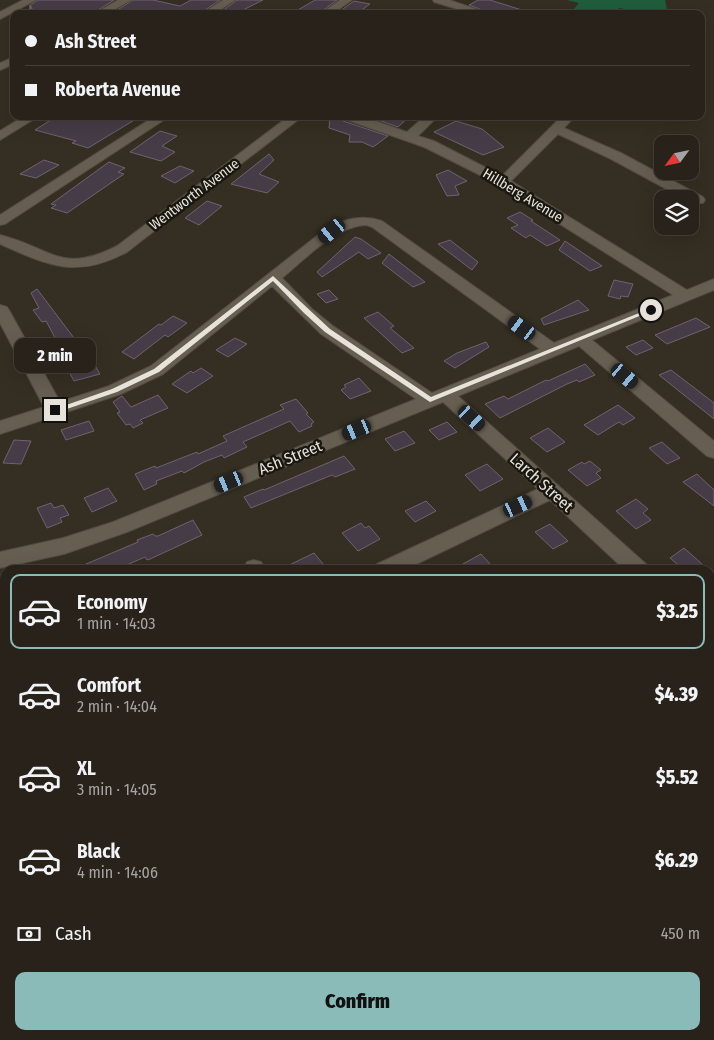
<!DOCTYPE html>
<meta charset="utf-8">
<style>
:root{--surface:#28221a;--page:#302a23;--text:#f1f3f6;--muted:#a5a4a2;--line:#443f39;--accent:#8bbbb9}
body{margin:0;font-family:"Fira Sans Condensed",sans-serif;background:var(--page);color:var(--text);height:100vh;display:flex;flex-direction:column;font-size:19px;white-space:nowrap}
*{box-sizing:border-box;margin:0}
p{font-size:16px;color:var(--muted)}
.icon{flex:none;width:28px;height:28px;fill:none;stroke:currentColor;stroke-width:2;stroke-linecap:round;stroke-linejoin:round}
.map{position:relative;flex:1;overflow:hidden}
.side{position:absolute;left:0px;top:565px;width:715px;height:475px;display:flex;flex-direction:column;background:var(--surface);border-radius:15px 15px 0 0;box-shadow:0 5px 20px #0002,0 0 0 1px var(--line)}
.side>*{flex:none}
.banner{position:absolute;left:10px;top:10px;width:695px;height:110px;border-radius:10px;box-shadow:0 5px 20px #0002,0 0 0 1px var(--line);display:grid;align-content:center;height:110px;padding:0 15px;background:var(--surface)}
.needle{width:32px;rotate:237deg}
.fabs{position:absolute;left:654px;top:135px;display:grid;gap:10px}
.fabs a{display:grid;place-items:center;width:45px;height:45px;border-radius:10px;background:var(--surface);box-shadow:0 5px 20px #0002,0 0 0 1px var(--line);font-size:25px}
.end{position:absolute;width:22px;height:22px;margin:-11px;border:6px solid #e7e3db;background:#111;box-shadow:0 0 0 2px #111}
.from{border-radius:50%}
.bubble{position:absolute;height:35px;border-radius:10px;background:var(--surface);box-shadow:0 5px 20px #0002,0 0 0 1px var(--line);font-size:16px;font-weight:800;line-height:35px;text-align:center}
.car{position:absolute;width:15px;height:30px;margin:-15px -8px;border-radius:6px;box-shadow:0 0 4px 1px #0007;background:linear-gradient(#222 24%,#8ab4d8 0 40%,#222 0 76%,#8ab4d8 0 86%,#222 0)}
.banner b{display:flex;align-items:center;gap:18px;height:48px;font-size:19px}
.banner b+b{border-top:1px solid var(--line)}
.banner i{width:12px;height:12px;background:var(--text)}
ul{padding:9px 0 0;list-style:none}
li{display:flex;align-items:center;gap:15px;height:75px;margin:0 10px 8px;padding:0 5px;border:2px solid transparent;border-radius:10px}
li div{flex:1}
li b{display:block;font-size:19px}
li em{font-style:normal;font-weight:800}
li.on{border-color:var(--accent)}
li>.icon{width:45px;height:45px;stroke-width:1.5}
.pay{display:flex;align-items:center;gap:12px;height:55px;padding:0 15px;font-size:19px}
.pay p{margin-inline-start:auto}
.primary-button{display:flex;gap:10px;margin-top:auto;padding:10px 15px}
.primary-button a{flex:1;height:58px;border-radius:10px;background:var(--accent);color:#111;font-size:20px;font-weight:800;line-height:58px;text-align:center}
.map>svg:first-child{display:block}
.green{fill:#205e3d}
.building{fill:#463c47;stroke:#6e636f}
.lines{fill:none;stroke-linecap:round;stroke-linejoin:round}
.minor-casing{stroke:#514b41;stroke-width:2}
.minor{fill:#655e51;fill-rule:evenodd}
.route{fill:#e7e3db}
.labels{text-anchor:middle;stroke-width:5;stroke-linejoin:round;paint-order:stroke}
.far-street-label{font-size:14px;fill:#e7e3db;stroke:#1a1711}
.street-label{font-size:16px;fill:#e7e3db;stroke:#1a1711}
</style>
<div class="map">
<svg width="714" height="1040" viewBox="0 0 714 1040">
<rect width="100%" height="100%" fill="#352e22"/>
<path class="green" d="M567 0H665L667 9C654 19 635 12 620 8 606 17 590 14 574 9L579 3Z
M714 671V870L710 865V674Z"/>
<path class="building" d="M38 0H114L92 14H48L29 8 32 7 29 6Z
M133 0H153L180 6 191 0H220L199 14H111Z
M237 0H263L235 14H218Z
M315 0H337L318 14H291Z
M478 0H490L525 11V14H493L469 5Z
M354 1 370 4 356 14H336Z
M57 116H141L88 148 72 143 76 141 35 130Z
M330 116H340L343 121 388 136 373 147 362 142H349L350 135 329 128Z
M367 116H410L398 127Z
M456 121 482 129 504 147 483 155 434 132Z
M160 131 177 136 162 146 175 152 161 161 130 152Z
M269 154 274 160 259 174 279 182 267 193 231 184Z
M44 160 59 165 36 178 20 174Z
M109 162 125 168 118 172 124 174 67 213 51 208 56 205 51 204Z
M180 166 194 171 175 183 161 176Z
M448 170 467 181 455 186 459 195 447 196 436 175Z
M207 201 222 206 199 225 185 218Z
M520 212 533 220 531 221 560 240 547 246 530 235 526 238 511 228 518 225 507 218Z
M355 237 361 239 381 253 368 259 359 252 322 277 317 272Z
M450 240 478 262 472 270 438 244Z
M565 241 602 266 590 271 559 250Z
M389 254 425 282 413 287 382 263Z
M614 280 633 284 628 297 621 296 620 299 608 296Z
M37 289 74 338 75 343 60 347 46 321 42 322 33 310 39 308 31 293Z
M329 290 338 299 326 303 317 294Z
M578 300 589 310 544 325 541 319Z
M378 312 394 326 390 328 414 348 402 353 364 318Z
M173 316 187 323 168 337 165 335 134 359 122 352 159 324 161 325Z
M696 318 710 327 667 344 655 335Z
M235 338 247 344 228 357 216 350Z
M643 340 653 348 636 355 626 347Z
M486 342 489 347 455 368 444 361 457 353Z
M93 362 100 374 74 381 68 370Z
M585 364 595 375 579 382 577 380 567 384 500 418 485 404 504 396 508 399 546 380 548 381Z
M201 368 213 376 187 393 172 384 191 371 193 373Z
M671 370 714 403V419L659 375Z
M359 378 371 391 350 399 341 390 346 387 344 385Z
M158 395 168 408 140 420 143 423 133 428 130 424 126 425 117 413 120 412 113 402 122 396 131 407Z
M296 399 308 413 306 414 314 422 311 424 312 426 299 432 290 421 243 442 247 447 224 458 222 455 204 462 184 473 182 471 156 481 157 484 144 490 135 474 155 466 156 468 197 452 198 454 227 441 223 436 284 409 280 405Z
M618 405 635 418 623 425 619 422 598 435 584 425Z
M89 421 94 431 66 440 61 430Z
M447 422 457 432 439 440 429 430Z
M548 428 565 442 547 452 530 438Z
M404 431 415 443 395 451 385 439Z
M14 440 31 441 21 464 3 463Z
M662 442 680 458 667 464 649 448Z
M344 456 355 469 335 477 332 475 251 508 244 497 263 489 264 490Z
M590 461 601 470 596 473 601 478 587 486 568 470 582 462 584 464Z
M487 464 503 479 480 491 465 475Z
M697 474 714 490V506L683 482Z
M108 488 117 501 92 512 84 498Z
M636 499 648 509 643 513 651 520 636 529 616 511Z
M426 501 436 511 415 522 405 511Z
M51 503 54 508 63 505 69 515 60 518 62 522 47 528 37 508Z
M193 520 202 535 150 559 147 560 145 557 115 570H72L138 542 137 540 153 534 155 536H158Z
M361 523 365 528 369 526 380 539 358 551 342 533Z
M550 524 568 541 553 549 535 532Z
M684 548 702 564 693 570H684L670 558Z
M314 553 328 570H279Z
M481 554 491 565 485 570H452Z"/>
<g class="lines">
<defs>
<path id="minor" d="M23 0H36L0 19V12Z
M118 0H131L107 14H94Z
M223 0H235L214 14H201Z
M340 0H352L332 14H320Z
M433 0H449L491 14H474L434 2Z
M14 57V64L0 70V63Z
M24 116H39L0 140V131Z
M155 116H170L5 224 0 225V215Z
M289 116H303L127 252C77 279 49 266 0 244V235C50 247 61 275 117 246Z
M342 116H361L407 132 425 116H438L418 136 434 141 502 176 562 116H575L564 128 621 153 703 197 705 200 703 203H693L690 199H685L611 159 558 134 511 181 687 290 714 279V290L592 340 714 441V458L707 456 579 346 458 396 646 564 649 570H625L550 500 404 570H374L377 564 538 489 443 402 127 532 64 554 0 568V552L63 538 113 522 416 399 321 334 272 286 163 374 121 394 0 434V421L44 407 0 323V305L7 307 9 310 60 402 109 386 151 366 327 228C345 219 362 214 382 221L554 343 673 295 488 179 424 147 344 119ZM366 225 372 227 540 349 432 393 333 326 312 309 282 278C304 260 336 226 366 225Z
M254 560 261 562 266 570H245L244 568 247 562Z
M5 793V818L0 820V795Z
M274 1035H305L307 1040H276Z"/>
</defs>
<use href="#minor" class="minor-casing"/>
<use href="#minor" class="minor"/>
</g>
<path class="route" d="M273 276 330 329 431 397 649 309 654 310 430 402 325 332 304 313 273 281 159 372 117 392 55 413 52 410 112 389 154 369Z"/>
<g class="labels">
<g class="far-street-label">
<text transform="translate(194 194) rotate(-37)" y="5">Wentworth Avenue</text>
<text transform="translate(523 195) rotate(31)" y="5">Hillberg Avenue</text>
</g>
<g class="street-label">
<text transform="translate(290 457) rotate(-22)" y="6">Ash Street</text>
<text transform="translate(542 482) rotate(42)" y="6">Larch Street</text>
</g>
</g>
</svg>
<div class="fabs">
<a><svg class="needle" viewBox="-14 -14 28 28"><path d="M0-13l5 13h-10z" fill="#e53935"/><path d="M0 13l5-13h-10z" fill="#a5a4a2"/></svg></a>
<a><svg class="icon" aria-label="layers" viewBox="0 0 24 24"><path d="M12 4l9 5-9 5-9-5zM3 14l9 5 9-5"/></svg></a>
</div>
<i class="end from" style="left:651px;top:310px"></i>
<i class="end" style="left:55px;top:410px"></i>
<div class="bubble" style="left:14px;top:338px;width:82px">2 min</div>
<i class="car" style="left:332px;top:231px;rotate:231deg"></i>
<i class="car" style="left:522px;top:328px;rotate:306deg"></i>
<i class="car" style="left:625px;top:376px;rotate:130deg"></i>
<i class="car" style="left:472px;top:418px;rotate:132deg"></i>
<i class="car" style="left:357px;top:430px;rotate:248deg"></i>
<i class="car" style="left:229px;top:482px;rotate:248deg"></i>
<i class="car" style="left:518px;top:506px;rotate:65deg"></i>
<div class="banner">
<b><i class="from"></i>Ash Street</b>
<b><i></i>Roberta Avenue</b>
</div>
<section class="side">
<ul>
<li class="on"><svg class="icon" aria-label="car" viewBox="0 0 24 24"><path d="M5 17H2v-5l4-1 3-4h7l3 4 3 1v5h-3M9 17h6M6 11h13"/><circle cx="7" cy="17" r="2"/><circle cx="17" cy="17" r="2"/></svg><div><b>Economy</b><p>1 min · 14:03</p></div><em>$3.25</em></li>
<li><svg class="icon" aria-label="car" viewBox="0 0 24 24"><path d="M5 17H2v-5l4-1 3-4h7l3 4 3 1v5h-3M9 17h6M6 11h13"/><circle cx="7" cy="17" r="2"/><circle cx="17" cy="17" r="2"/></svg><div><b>Comfort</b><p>2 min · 14:04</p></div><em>$4.39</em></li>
<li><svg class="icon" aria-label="car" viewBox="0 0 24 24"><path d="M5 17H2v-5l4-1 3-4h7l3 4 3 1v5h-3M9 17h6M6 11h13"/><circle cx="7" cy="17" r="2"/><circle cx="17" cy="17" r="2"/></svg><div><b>XL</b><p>3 min · 14:05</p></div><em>$5.52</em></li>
<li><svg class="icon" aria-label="car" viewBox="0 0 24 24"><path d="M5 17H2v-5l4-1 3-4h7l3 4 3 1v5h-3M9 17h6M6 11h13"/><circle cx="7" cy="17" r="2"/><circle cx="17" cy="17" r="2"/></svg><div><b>Black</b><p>4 min · 14:06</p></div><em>$6.29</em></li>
</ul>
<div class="pay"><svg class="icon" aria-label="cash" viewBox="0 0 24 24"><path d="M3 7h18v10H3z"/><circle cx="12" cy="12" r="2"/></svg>Cash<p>450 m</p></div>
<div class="primary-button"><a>Confirm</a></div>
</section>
</div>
